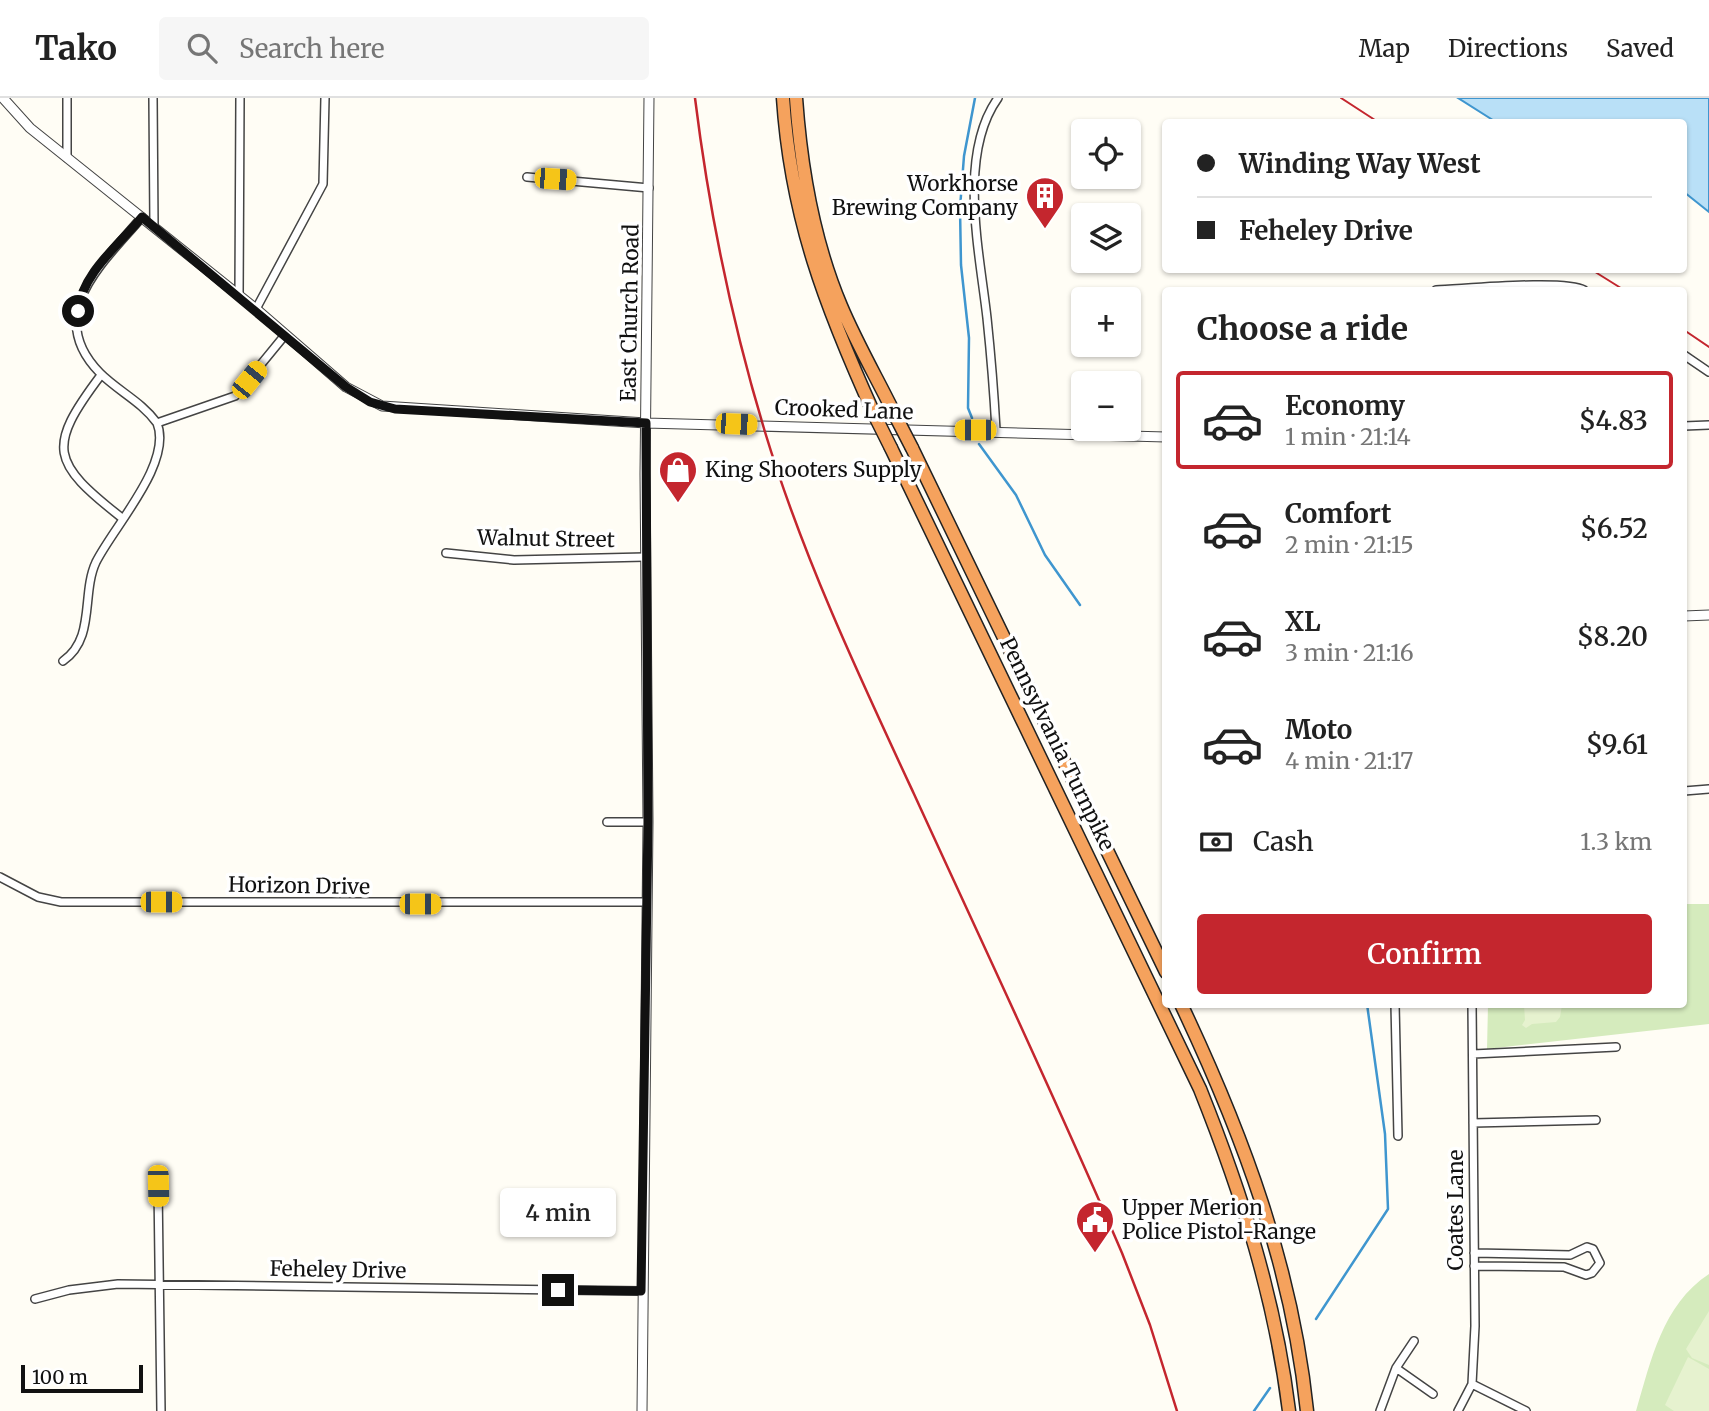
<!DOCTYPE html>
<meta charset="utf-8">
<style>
:root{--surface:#fff;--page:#f6f6f6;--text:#222;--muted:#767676;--line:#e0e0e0;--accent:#c4262e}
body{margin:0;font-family:Merriweather,serif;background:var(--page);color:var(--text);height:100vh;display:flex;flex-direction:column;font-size:26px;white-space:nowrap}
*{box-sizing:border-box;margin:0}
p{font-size:23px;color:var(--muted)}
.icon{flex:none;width:38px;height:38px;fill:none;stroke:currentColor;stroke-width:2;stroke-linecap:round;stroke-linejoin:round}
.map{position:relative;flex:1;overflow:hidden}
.side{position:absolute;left:1162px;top:189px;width:525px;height:721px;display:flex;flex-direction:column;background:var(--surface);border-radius:7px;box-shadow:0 2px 5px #0004}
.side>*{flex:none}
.hud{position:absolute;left:1162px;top:21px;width:525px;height:154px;border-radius:7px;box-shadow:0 2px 5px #0004;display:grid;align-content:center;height:154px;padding:0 35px;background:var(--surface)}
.tools{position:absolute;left:1071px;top:21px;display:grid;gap:14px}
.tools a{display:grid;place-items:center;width:70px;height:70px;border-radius:7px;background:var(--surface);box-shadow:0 2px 5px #0004;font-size:35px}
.scale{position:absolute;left:21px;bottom:18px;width:122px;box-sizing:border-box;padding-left:7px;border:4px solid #111;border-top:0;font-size:19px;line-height:24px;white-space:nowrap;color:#111;-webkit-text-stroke:5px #fff;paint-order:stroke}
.end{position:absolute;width:32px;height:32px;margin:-16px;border:9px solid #111;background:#fff;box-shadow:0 0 0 4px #fff}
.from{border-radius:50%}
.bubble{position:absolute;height:49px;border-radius:7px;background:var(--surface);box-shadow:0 2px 5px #0004;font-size:23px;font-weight:600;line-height:49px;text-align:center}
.car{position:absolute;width:21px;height:42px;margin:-21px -10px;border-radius:9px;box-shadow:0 0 5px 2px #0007;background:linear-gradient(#f5c518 24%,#345 0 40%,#f5c518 0 76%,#345 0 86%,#f5c518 0)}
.hud b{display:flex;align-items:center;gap:24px;height:66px;font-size:26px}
.hud b+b{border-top:2px solid var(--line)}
.hud i{width:18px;height:18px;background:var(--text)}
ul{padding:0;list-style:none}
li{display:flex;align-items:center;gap:21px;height:98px;margin:0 14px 10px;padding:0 21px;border:4px solid transparent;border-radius:7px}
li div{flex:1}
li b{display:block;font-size:26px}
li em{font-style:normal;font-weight:600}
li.selected{border-color:var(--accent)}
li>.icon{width:63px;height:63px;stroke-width:1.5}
h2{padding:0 35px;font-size:32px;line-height:84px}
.pay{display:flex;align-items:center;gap:18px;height:77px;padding:0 35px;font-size:26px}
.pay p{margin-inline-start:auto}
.cta{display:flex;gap:14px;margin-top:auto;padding:14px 35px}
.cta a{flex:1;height:80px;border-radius:7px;background:var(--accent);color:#fff;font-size:28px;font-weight:600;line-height:80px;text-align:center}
header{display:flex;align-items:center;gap:42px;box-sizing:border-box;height:98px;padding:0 35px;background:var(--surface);border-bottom:2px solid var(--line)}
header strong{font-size:33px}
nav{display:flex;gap:38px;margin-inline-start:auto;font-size:24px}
.search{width:490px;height:63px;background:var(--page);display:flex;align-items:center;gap:18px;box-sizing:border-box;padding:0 24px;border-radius:7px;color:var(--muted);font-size:26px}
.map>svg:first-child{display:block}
.green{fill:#d5ebbd}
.pitch{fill:#e6f2cf}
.water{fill:#b9e0f7;stroke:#3f96cf;stroke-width:2}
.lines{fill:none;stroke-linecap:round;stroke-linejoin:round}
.stream{stroke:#3f96cf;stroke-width:2.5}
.minor-casing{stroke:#444;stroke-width:10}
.tertiary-casing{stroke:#444;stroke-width:11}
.motorway-casing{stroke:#222;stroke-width:15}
.minor{stroke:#fff;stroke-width:7}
.tertiary{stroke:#fff;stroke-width:9}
.motorway{stroke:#f5a25d;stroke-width:12}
.tram{stroke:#c4262e;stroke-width:2}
.rail{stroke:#c4262e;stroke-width:2.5}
.motorway-bridge-casing{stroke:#222;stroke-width:15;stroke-linecap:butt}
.motorway-bridge{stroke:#f5a25d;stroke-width:12}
.route{stroke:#111;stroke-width:9}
.labels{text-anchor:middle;stroke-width:7;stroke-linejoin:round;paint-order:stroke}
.poi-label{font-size:21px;fill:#111;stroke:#fff;text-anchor:start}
.street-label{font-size:21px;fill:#111;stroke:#fff}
</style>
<header>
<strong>Tako</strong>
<div class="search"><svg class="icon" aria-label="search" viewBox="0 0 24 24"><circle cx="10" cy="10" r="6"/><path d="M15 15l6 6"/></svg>Search here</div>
<nav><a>Map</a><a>Directions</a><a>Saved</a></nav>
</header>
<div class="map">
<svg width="1709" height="1313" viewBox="0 0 1709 1313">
<rect width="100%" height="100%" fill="#fffdf5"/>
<path class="green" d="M1684 806H1709V926L1487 951 1488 907 1684 906Z
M1709 1176V1313H1636C1651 1263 1662 1207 1709 1176Z"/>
<path class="pitch" d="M1524 907H1562L1560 919 1556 924 1532 926 1526 930 1522 927 1525 922Z
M1709 1213V1267L1692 1260 1686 1251Z
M1688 1259 1709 1271V1313H1674L1665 1307Z"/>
<path class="water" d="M1458 0H1709V114L1684 94V24H1496Z"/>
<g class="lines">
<path class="stream" d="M972 320 968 310 969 240 961 167 960 110 964 58 975 0
M979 346 1016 397 1045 457 1080 507
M1316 1221 1388 1111 1385 1036 1367 906
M1254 1313 1270 1290"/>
<defs>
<path id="minor" d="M153 0 154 128
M67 60V0
M527 79 649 90
M1436 192C1464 191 1566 181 1584 192
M239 198 240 0
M256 211 323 86 325 0
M1684 257 1709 274
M101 277C46 350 51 364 122 420
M157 325 235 298 285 237
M1684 328 1709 327
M996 332C994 295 991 258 987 220 980 156 957 57 998 0
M446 455 514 462 645 459
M63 563C96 540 81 496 96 464 114 428 173 365 157 325 142 304 118 293 100 275 42 216 104 164 142 119
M1684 693 1709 691
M607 724H648
M0 779 38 799 61 804H646
M1395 906 1398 1038
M1473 956 1616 949
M1473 1025 1596 1022
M158 1088 161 1313
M1474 1155 1570 1157 1587 1149 1593 1151 1600 1165 1592 1175 1586 1177 1564 1169 1474 1168
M35 1201 69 1192 118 1186 641 1193
M1396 1270 1433 1296
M1472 1286 1526 1313
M1380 1313 1396 1270 1414 1243
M1458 1313 1472 1286 1475 1228 1472 906"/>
<path id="tertiary" d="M3 0 30 30 256 211 346 289 382 308 646 325 1166 339
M1684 518 1709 517
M642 1313 648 724 645 376 649 0"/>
<path id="motorway" d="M783 0C791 120 826 210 875 318
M796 0C801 71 813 142 841 208 857 246 878 282 896 319
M891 350 1200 991C1242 1096 1275 1200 1289 1313
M912 350 1166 874
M1181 906C1243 1037 1292 1168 1307 1313"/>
</defs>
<use href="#minor" class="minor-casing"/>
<use href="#tertiary" class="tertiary-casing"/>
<use href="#motorway" class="motorway-casing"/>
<use href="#minor" class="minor"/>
<use href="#tertiary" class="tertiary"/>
<use href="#motorway" class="motorway"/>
<path class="tram" d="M1341 0 1378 24
M1592 172 1624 192
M1684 232 1709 249"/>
<path class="rail" d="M695 0C709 113 732 225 765 334 803 459 859 578 914 696 984 849 1056 1001 1122 1155L1150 1227 1177 1313"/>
<defs>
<path id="motorway-bridge" d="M875 318 891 350
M896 319 912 350"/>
</defs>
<use href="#motorway-bridge" class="motorway-bridge-casing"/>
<use href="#motorway-bridge" class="motorway-bridge"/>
</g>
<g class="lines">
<path class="route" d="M78 213C82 175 119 147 142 119L346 289 370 304 395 311 646 325 648 724 641 1193 558 1192"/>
</g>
<defs>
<symbol id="building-pin" viewBox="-11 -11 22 30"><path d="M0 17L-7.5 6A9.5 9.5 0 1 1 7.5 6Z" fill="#c4262e" stroke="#fff"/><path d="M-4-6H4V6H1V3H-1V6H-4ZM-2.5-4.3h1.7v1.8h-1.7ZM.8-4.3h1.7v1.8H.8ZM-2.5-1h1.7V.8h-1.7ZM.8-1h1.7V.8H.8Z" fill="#fff"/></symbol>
<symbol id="shop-pin" viewBox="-11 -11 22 30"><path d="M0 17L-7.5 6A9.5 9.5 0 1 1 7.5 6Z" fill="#c4262e" stroke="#fff"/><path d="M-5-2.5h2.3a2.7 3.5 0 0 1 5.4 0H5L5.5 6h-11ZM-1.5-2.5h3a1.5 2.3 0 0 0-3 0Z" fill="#fff"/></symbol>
<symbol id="civic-pin" viewBox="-11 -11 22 30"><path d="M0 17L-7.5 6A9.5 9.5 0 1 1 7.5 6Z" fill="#c4262e" stroke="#fff"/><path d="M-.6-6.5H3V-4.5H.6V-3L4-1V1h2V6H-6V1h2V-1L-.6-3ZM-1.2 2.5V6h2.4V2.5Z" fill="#fff"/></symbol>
</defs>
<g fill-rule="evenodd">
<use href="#building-pin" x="1023" y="76" width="44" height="60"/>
<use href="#shop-pin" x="656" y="350" width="44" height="60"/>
<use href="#civic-pin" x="1073" y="1100" width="44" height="60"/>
</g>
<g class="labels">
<g class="poi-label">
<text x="1018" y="93" text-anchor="end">Workhorse<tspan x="1018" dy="24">Brewing Company</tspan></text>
<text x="705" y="379">King Shooters Supply</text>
<text x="1122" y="1117">Upper Merion<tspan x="1122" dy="24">Police Pistol-Range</tspan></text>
</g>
<g class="street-label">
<text transform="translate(630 215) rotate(-89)" y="7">East Church Road</text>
<text transform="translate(844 312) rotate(2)" y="7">Crooked Lane</text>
<text transform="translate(546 441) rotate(1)" y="7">Walnut Street</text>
<text transform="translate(1057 646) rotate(64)" y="7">Pennsylvania Turnpike</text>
<text transform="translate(299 788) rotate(1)" y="7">Horizon Drive</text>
<text transform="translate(1456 1112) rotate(-90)" y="7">Coates Lane</text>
<text transform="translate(338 1172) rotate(1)" y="7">Feheley Drive</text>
</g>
</g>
</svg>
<div class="tools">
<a><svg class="icon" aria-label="locate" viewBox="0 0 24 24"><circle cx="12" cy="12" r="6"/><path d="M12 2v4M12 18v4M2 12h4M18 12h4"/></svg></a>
<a><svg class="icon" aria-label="layers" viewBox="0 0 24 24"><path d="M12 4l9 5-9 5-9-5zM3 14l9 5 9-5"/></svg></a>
<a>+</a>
<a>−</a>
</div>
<div class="scale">100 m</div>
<i class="end from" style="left:78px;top:213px"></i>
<i class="end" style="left:558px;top:1192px"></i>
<div class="bubble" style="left:500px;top:1090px;width:116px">4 min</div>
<i class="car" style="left:555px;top:81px;rotate:94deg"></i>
<i class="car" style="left:249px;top:282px;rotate:39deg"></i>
<i class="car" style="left:736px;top:326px;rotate:92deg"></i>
<i class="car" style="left:975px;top:332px;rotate:270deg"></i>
<i class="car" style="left:161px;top:804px;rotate:90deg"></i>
<i class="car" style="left:420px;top:806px;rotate:90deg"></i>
<i class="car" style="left:158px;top:1088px;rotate:179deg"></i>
<div class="hud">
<b><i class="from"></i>Winding Way West</b>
<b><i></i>Feheley Drive</b>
</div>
<section class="side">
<h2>Choose a ride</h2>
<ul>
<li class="selected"><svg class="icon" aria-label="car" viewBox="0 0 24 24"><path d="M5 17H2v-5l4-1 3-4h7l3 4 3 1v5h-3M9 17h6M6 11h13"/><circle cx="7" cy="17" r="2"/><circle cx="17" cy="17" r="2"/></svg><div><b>Economy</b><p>1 min · 21:14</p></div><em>$4.83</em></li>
<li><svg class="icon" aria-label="car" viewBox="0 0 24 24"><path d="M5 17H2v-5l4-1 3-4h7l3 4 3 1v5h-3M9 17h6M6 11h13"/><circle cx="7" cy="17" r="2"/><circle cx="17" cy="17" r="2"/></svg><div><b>Comfort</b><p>2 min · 21:15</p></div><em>$6.52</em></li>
<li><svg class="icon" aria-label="car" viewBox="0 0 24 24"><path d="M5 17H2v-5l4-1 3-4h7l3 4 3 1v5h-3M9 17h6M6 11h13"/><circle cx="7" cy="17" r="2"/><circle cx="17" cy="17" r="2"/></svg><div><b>XL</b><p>3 min · 21:16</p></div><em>$8.20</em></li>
<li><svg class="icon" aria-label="car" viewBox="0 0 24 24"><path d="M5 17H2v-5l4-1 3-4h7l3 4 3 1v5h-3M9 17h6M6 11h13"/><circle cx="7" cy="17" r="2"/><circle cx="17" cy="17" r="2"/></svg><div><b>Moto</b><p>4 min · 21:17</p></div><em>$9.61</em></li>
</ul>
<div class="pay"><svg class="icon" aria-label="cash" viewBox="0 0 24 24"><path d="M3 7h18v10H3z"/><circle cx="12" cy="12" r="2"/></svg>Cash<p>1.3 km</p></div>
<div class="cta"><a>Confirm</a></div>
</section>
</div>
